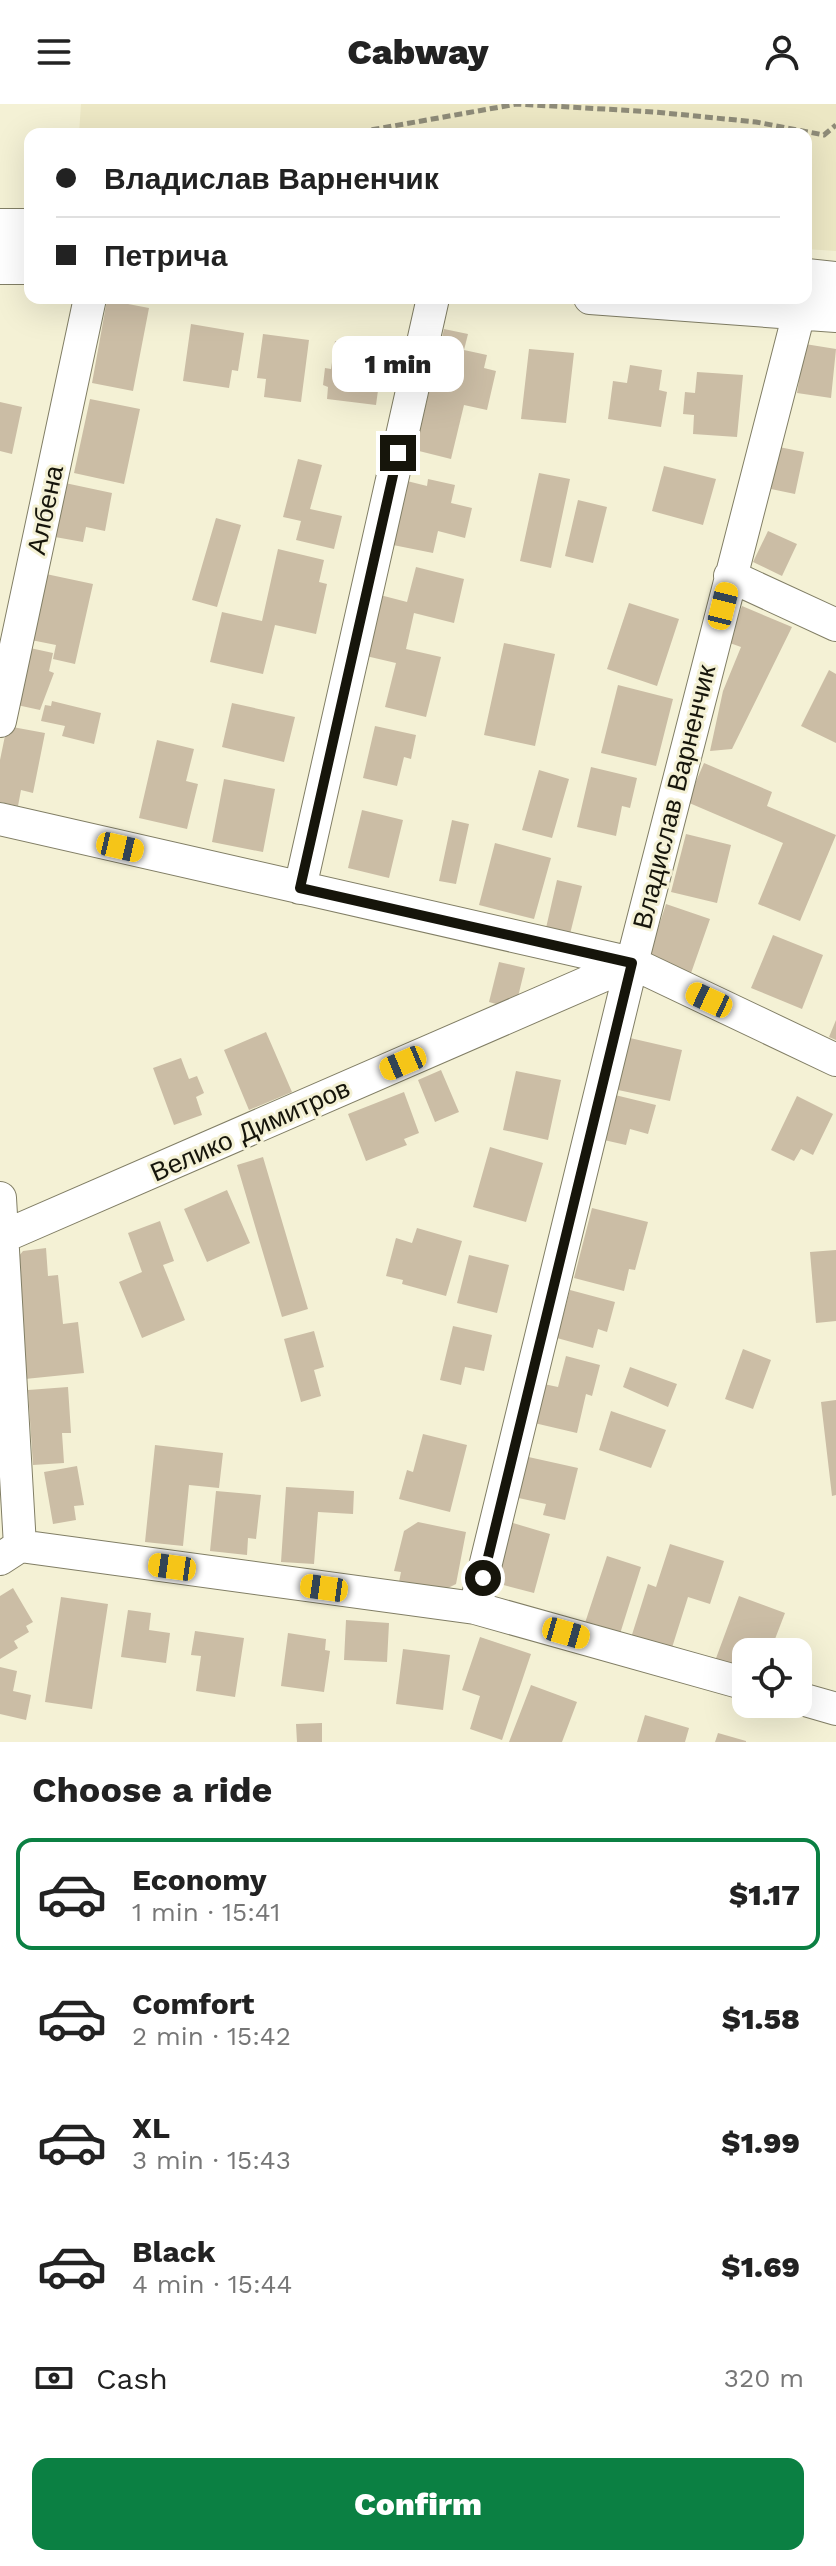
<!DOCTYPE html>
<meta charset="utf-8">
<style>
:root{--surface:#fff;--page:#f2f2f2;--text:#222;--muted:#767676;--line:#e0e0e0;--accent:#0b8043}
body{margin:0;font-family:"Work Sans",sans-serif;background:var(--page);color:var(--text);height:100vh;display:flex;flex-direction:column;font-size:30px;white-space:nowrap}
*{box-sizing:border-box;margin:0}
p{font-size:26px;color:var(--muted)}
.icon{flex:none;width:44px;height:44px;fill:none;stroke:currentColor;stroke-width:2;stroke-linecap:round;stroke-linejoin:round}
.map{position:relative;height:1638px;overflow:hidden}
.drawer{display:flex;flex-direction:column;background:var(--surface);flex:1}
.drawer>*{flex:none}
.guide{position:absolute;left:24px;top:24px;width:788px;height:176px;border-radius:16px;box-shadow:0 8px 32px #0002;display:grid;align-content:center;height:176px;padding:0 32px;background:var(--surface)}
.tools{position:absolute;left:732px;top:1534px;display:grid;gap:16px}
.tools a{display:grid;place-items:center;width:80px;height:80px;border-radius:16px;background:var(--surface);box-shadow:0 8px 32px #0002;font-size:40px}
.end{position:absolute;width:36px;height:36px;margin:-18px;border:10px solid #16150b;background:#fff;box-shadow:0 0 0 4px #fff}
.from{border-radius:50%}
.bubble{position:absolute;height:56px;border-radius:16px;background:var(--surface);box-shadow:0 8px 32px #0002;font-size:26px;font-weight:800;line-height:56px;text-align:center}
.car{position:absolute;width:24px;height:48px;margin:-24px -12px;border-radius:10px;box-shadow:0 0 6px 2px #0007;background:linear-gradient(#f5c518 24%,#345 0 40%,#f5c518 0 76%,#345 0 86%,#f5c518 0)}
.guide b{display:flex;align-items:center;gap:28px;height:76px;font-size:30px}
.guide b+b{border-top:2px solid var(--line)}
.guide i{width:20px;height:20px;background:var(--text)}
ul{padding:0;list-style:none}
li{display:flex;align-items:center;gap:24px;height:112px;margin:0 16px 12px;padding:0 16px;border:4px solid transparent;border-radius:16px}
li div{flex:1}
li b{display:block;font-size:30px}
li em{font-style:normal;font-weight:800}
li.on{border-color:var(--accent)}
li>.icon{width:72px;height:72px;stroke-width:1.5}
h2{padding:0 32px;font-size:36px;line-height:96px}
.pay{display:flex;align-items:center;gap:20px;height:88px;padding:0 32px;font-size:30px}
.pay p{margin-inline-start:auto}
.cta{display:flex;gap:16px;margin-top:auto;padding:16px 32px}
.cta a{flex:1;height:92px;border-radius:16px;background:var(--accent);color:#fff;font-size:32px;font-weight:800;line-height:92px;text-align:center}
header{display:flex;justify-content:space-between;align-items:center;height:104px;padding:0 32px;background:var(--surface);font-size:36px;font-weight:800}
.map>svg:first-child{display:block}
.built{fill:#ece7c4}
.building{fill:#cbbda5}
.lines{fill:none;stroke-linecap:round;stroke-linejoin:round}
.street-casing{stroke:#817e65;stroke-width:34}
.secondary-casing{stroke:#817e65;stroke-width:46}
.path{stroke:#8e8b78;stroke-width:5;stroke-dasharray:8 4;stroke-linecap:butt}
.street{stroke:#fff;stroke-width:32}
.secondary{stroke:#fff;stroke-width:44}
.route{stroke:#16150b;stroke-width:10}
.labels{text-anchor:middle;stroke-width:6;stroke-linejoin:round;paint-order:stroke}
.street-label{font-size:26px;fill:#16150b;stroke:#f4f1d5}
</style>
<header><svg class="icon" aria-label="menu" viewBox="0 0 24 24"><path d="M4 6h16M4 12h16M4 18h16"/></svg>Cabway<svg class="icon" aria-label="person" viewBox="0 0 24 24"><circle cx="12" cy="8" r="4"/><path d="M4 21q1-7 8-7t8 7"/></svg></header>
<div class="map">
<svg width="836" height="1638" viewBox="0 0 836 1638">
<rect width="100%" height="100%" fill="#f4f1d5"/>
<path class="built" d="M81 0H836V147L806 145V30H79Z"/>
<path class="building" d="M107 196 149 204 133 287 92 279Z
M191 220 244 229 238 267 232 266 229 284 183 277Z
M444 225 468 230 464 246 487 251 484 264 496 267 487 306 464 301 451 355 415 346Z
M263 230 309 236 301 298 264 293 266 275 257 274Z
M335 237 369 241 368 248 383 250 376 301 327 295 328 283 323 281 325 264 331 265Z
M805 240 836 245 831 294 797 289Z
M529 245 574 249 566 319 521 315Z
M630 261 662 266 659 286 667 288 661 323 608 315 613 277 627 279Z
M697 268 743 271 737 333 693 330 694 311 683 310 685 288 695 289Z
M90 295 140 305 124 380 74 369Z
M0 298 22 303 12 350 0 347Z
M779 343 804 348 795 390 771 385Z
M298 355 322 361 310 405 342 412 334 445 296 436 301 417 283 413Z
M664 362 716 375 703 421 652 407Z
M539 369 570 375 551 464 520 457Z
M428 375 455 381 451 399 472 404 465 434 438 427 433 449 393 441 407 377 427 382Z
M65 379 112 389 105 427 86 423 83 438 55 433Z
M578 396 607 403 593 459 565 452Z
M216 414 241 421 217 503 192 496Z
M768 427 797 440 782 472 753 458Z
M278 445 324 456 319 478 327 480 316 530 275 521 263 570 210 558 222 508 262 517Z
M416 463 464 475 454 519 414 509 406 545 441 553 426 613 385 603 396 559 366 552 380 491 407 498Z
M46 470 93 480 75 560 53 555 56 541 31 536Z
M629 499 679 515 657 582 607 565Z
M742 502 792 523 732 645 710 647 723 587 741 543 727 538Z
M504 539 555 550 535 642 484 631Z
M30 544 53 549 49 567 54 569 40 606 17 601Z
M829 566 836 570V639L801 622Z
M618 581 673 595 656 662 601 649Z
M52 597 101 609 94 640 62 632 65 622 41 617 45 601 51 602Z
M232 599 295 613 284 658 222 643Z
M7 622 45 629 33 689 21 686 18 702 0 698V656Z
M375 622 416 631 411 655 404 653 397 682 363 674Z
M157 636 194 645 186 677 198 680 187 725 139 714Z
M704 659 772 688 767 702 836 731 800 817 758 800 783 739 687 698Z
M591 663 637 674 630 704 622 702 616 732 577 723Z
M539 666 569 675 552 734 522 726Z
M224 675 275 685 263 748 212 738Z
M362 706 403 716 389 774 348 764Z
M452 716 469 720 456 780 439 777Z
M686 730 731 741 717 799 671 788Z
M495 739 551 754 534 815 479 801Z
M557 776 582 782 570 830 546 824Z
M666 800 710 815 690 872 647 858Z
M773 831 823 851 802 905 751 884Z
M499 858 525 864 515 905 489 898Z
M836 916V936L829 933Z
M266 928 292 988 249 1006 224 946Z
M630 934 682 946 670 997 618 986Z
M181 954 189 975 197 972 204 989 196 993 202 1011 174 1021 153 964Z
M441 966 459 1008 435 1018 418 976Z
M516 967 561 976 548 1036 503 1026Z
M404 988 419 1029 404 1035 407 1041 366 1057 348 1010Z
M615 991 656 1001 648 1030 630 1025 626 1041 604 1036Z
M797 992 833 1010 813 1051 801 1045 794 1057 771 1046Z
M490 1043 543 1059 526 1118 473 1103Z
M263 1053 308 1205 282 1213 237 1061Z
M227 1086 250 1139 207 1158 184 1105Z
M592 1104 648 1118 635 1166 629 1165 624 1187 574 1174Z
M160 1117 174 1157 163 1161 185 1216 142 1234 119 1178 142 1168 128 1129Z
M417 1124 462 1137 446 1192 402 1180 403 1176 386 1172 396 1134 412 1139Z
M46 1144 48 1172 58 1171 63 1220 78 1218 84 1269 25 1275 14 1158 23 1147Z
M836 1146V1217L816 1219 810 1148Z
M469 1151 509 1161 497 1209 457 1199Z
M570 1186 615 1198 607 1228 598 1225 593 1244 557 1234Z
M453 1222 492 1231 484 1267 465 1263 461 1281 440 1276Z
M314 1227 324 1263 314 1266 321 1292 301 1298 284 1235Z
M743 1245 771 1256 753 1305 725 1295Z
M566 1252 600 1261 592 1292 586 1290 577 1329 530 1318 539 1279 558 1283Z
M630 1263 677 1280 668 1303 623 1283Z
M68 1283 71 1329H62L64 1359 33 1361 28 1286Z
M836 1296V1391L832 1392 821 1298Z
M611 1307 666 1326 651 1364 599 1346Z
M423 1330 467 1341 450 1408 399 1395 407 1366 413 1368Z
M155 1341 223 1349 219 1384 189 1381 183 1442 145 1438Z
M524 1352 578 1364 565 1416 543 1411 546 1400 514 1393Z
M77 1362 84 1401 74 1402 76 1416 53 1420 44 1368Z
M286 1383 354 1387 353 1410 318 1408 314 1460 281 1458Z
M216 1387 261 1391 256 1435 248 1434 247 1451 210 1447Z
M418 1418 466 1428 456 1480 440 1488 399 1478 401 1468 394 1467 404 1427Z
M513 1419 550 1430 534 1489 496 1479Z
M670 1440 724 1457 710 1500 688 1493 670 1550 630 1537 648 1480 656 1483Z
M607 1452 641 1463 619 1533 584 1522Z
M13 1484 33 1518 26 1522 29 1528 14 1537 18 1544 0 1555V1492Z
M739 1492 785 1509 770 1548H746V1568L715 1557Z
M61 1493 108 1500 92 1605 45 1598Z
M128 1506 151 1509 149 1526 170 1529 166 1559 121 1553Z
M346 1516 389 1519 387 1558 344 1556Z
M195 1527 244 1534 235 1593 196 1587 201 1552 191 1551Z
M288 1529 326 1535 325 1546 330 1547 324 1588 281 1582Z
M480 1533 531 1550 502 1636 470 1625 480 1592 462 1586Z
M403 1545 450 1551 443 1606 396 1600Z
M0 1563 17 1567 13 1587 31 1591 26 1616 0 1610Z
M531 1581 577 1598 562 1638H509Z
M645 1611 689 1624 685 1638H637Z
M322 1619V1638H297L296 1620Z
M718 1629 746 1637V1638H715Z"/>
<g class="lines">
<defs>
<path id="street" d="M0 164H30
M590 194 836 212
M730 472 836 521
M0 617 90 194
M0 715 632 859 836 956
M300 784 433 194
M0 1094 20 1442
M0 1134 632 859
M0 1455 20 1442 475 1504 746 1580
M475 1504 632 859 799 209
M798 1594 836 1605"/>
<path id="secondary" d="M0 127H30
M806 177 836 180"/>
</defs>
<use href="#street" class="street-casing"/>
<use href="#secondary" class="secondary-casing"/>
<path class="path" d="M348 30 517 0 655 8 756 18 824 31 836 21"/>
<use href="#street" class="street"/>
<use href="#secondary" class="secondary"/>
</g>
<g class="lines">
<path class="route" d="M398 349 300 784 632 859 483 1474"/>
</g>
<g class="labels">
<g class="street-label">
<text transform="translate(45 406) rotate(-78)" y="9">Албена</text>
<text transform="translate(674 693) rotate(-76)" y="9">Владислав Варненчик</text>
<text transform="translate(250 1026) rotate(-24)" y="9">Велико Димитров</text>
</g>
</g>
</svg>
<div class="tools">
<a><svg class="icon" aria-label="locate" viewBox="0 0 24 24"><circle cx="12" cy="12" r="6"/><path d="M12 2v4M12 18v4M2 12h4M18 12h4"/></svg></a>
</div>
<i class="end from" style="left:483px;top:1474px"></i>
<i class="end" style="left:398px;top:349px"></i>
<div class="bubble" style="left:332px;top:232px;width:132px">1 min</div>
<i class="car" style="left:723px;top:502px;rotate:14deg"></i>
<i class="car" style="left:120px;top:743px;rotate:103deg"></i>
<i class="car" style="left:709px;top:896px;rotate:295deg"></i>
<i class="car" style="left:403px;top:959px;rotate:247deg"></i>
<i class="car" style="left:172px;top:1463px;rotate:278deg"></i>
<i class="car" style="left:324px;top:1484px;rotate:278deg"></i>
<i class="car" style="left:566px;top:1529px;rotate:106deg"></i>
<div class="guide">
<b><i class="from"></i>Владислав Варненчик</b>
<b><i></i>Петрича</b>
</div>
</div>
<section class="drawer">
<h2>Choose a ride</h2>
<ul>
<li class="on"><svg class="icon" aria-label="car" viewBox="0 0 24 24"><path d="M5 17H2v-5l4-1 3-4h7l3 4 3 1v5h-3M9 17h6M6 11h13"/><circle cx="7" cy="17" r="2"/><circle cx="17" cy="17" r="2"/></svg><div><b>Economy</b><p>1 min · 15:41</p></div><em>$1.17</em></li>
<li><svg class="icon" aria-label="car" viewBox="0 0 24 24"><path d="M5 17H2v-5l4-1 3-4h7l3 4 3 1v5h-3M9 17h6M6 11h13"/><circle cx="7" cy="17" r="2"/><circle cx="17" cy="17" r="2"/></svg><div><b>Comfort</b><p>2 min · 15:42</p></div><em>$1.58</em></li>
<li><svg class="icon" aria-label="car" viewBox="0 0 24 24"><path d="M5 17H2v-5l4-1 3-4h7l3 4 3 1v5h-3M9 17h6M6 11h13"/><circle cx="7" cy="17" r="2"/><circle cx="17" cy="17" r="2"/></svg><div><b>XL</b><p>3 min · 15:43</p></div><em>$1.99</em></li>
<li><svg class="icon" aria-label="car" viewBox="0 0 24 24"><path d="M5 17H2v-5l4-1 3-4h7l3 4 3 1v5h-3M9 17h6M6 11h13"/><circle cx="7" cy="17" r="2"/><circle cx="17" cy="17" r="2"/></svg><div><b>Black</b><p>4 min · 15:44</p></div><em>$1.69</em></li>
</ul>
<div class="pay"><svg class="icon" aria-label="cash" viewBox="0 0 24 24"><path d="M3 7h18v10H3z"/><circle cx="12" cy="12" r="2"/></svg>Cash<p>320 m</p></div>
<div class="cta"><a>Confirm</a></div>
</section>
